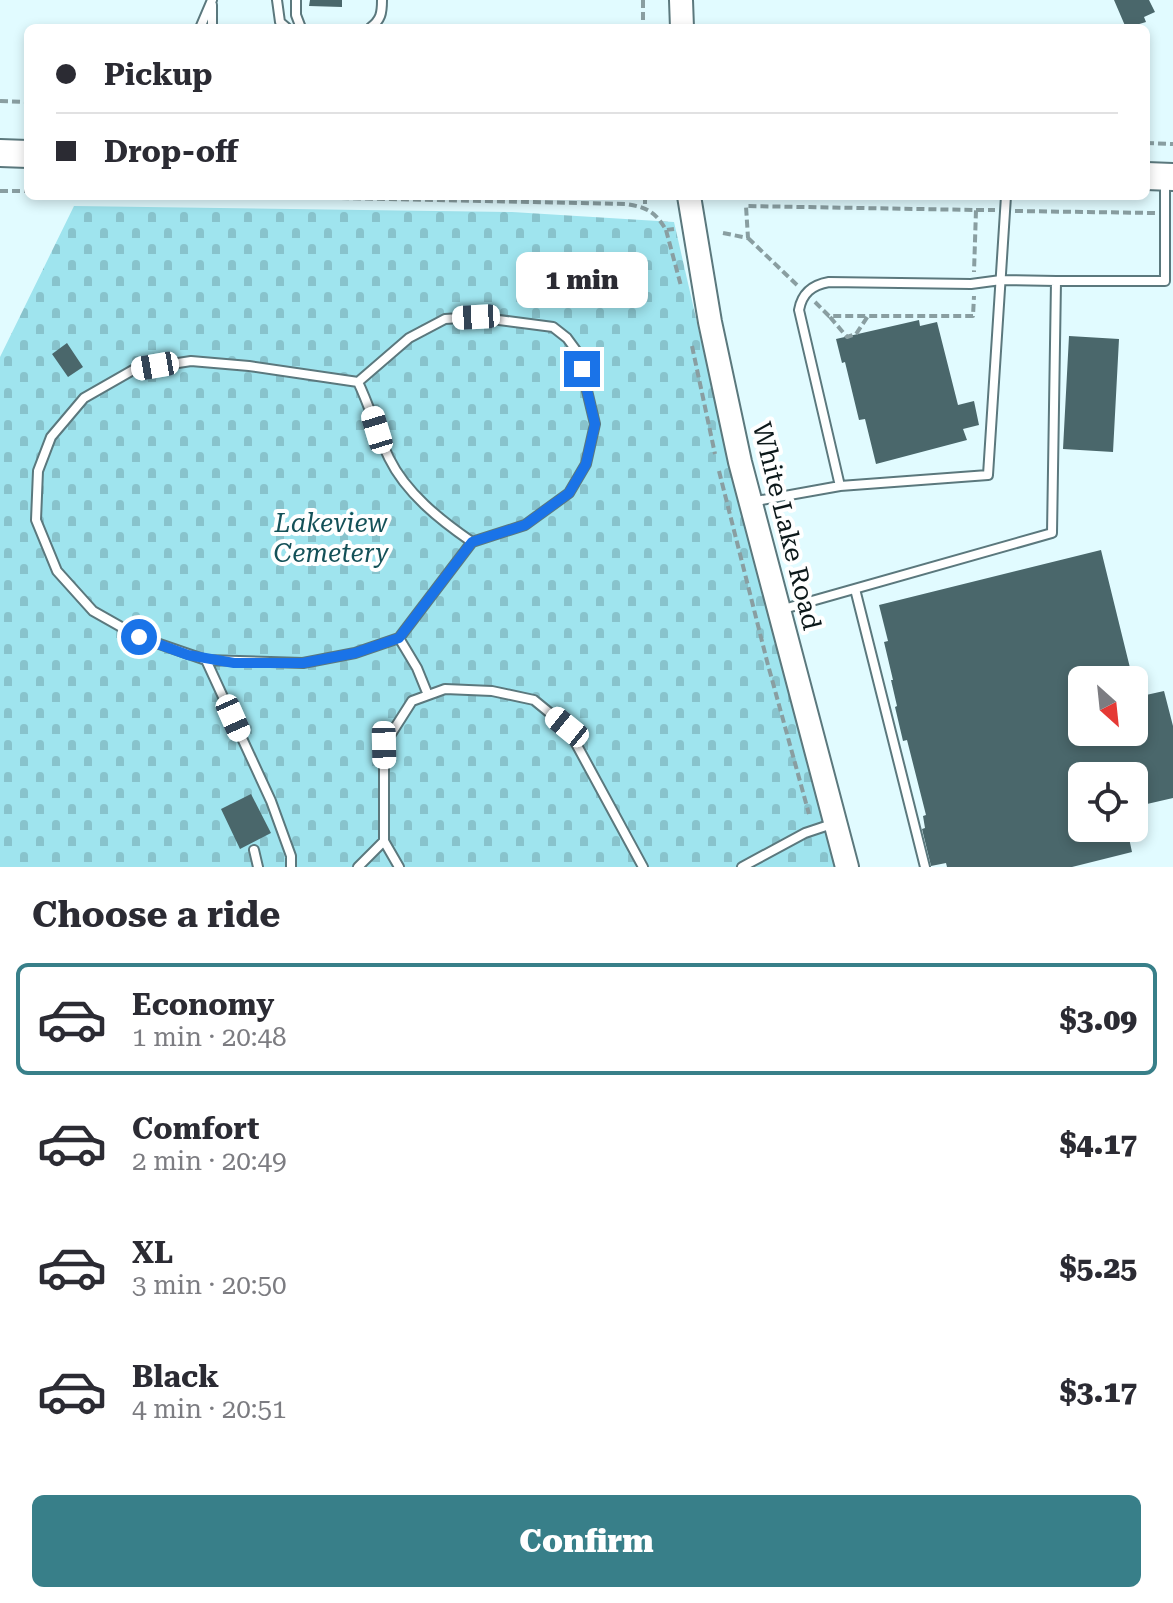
<!DOCTYPE html>
<meta charset="utf-8">
<style>
:root{--surface:#fff;--page:#f7f7f7;--text:#2b2b33;--muted:#7c7c81;--line:#e1e1e2;--accent:#387f89}
body{margin:0;font-family:"Roboto Serif",serif;background:var(--page);color:var(--text);height:100vh;display:flex;flex-direction:column;font-size:30px;white-space:nowrap}
*{box-sizing:border-box;margin:0}
p{font-size:26px;color:var(--muted)}
.icon{flex:none;width:44px;height:44px;fill:none;stroke:currentColor;stroke-width:2;stroke-linecap:round;stroke-linejoin:round}
.map{position:relative;height:867px;overflow:hidden}
.drawer{display:flex;flex-direction:column;background:var(--surface);flex:1}
.drawer>*{flex:none}
.hud{position:absolute;left:24px;top:24px;width:1126px;height:176px;border-radius:12px;box-shadow:0 4px 12px #0003;display:grid;align-content:center;height:176px;padding:0 32px;background:var(--surface)}
.needle{width:52px;rotate:153deg}
.fabs{position:absolute;left:1068px;top:666px;display:grid;gap:16px}
.fabs a{display:grid;place-items:center;width:80px;height:80px;border-radius:12px;background:var(--surface);box-shadow:0 4px 12px #0003;font-size:40px}
.end{position:absolute;width:36px;height:36px;margin:-18px;border:10px solid #1a73e8;background:#fff;box-shadow:0 0 0 4px #fff}
.from{border-radius:50%}
.bubble{position:absolute;height:56px;border-radius:12px;background:var(--surface);box-shadow:0 4px 12px #0003;font-size:26px;font-weight:800;line-height:56px;text-align:center}
.car{position:absolute;width:24px;height:48px;margin:-24px -12px;border-radius:10px;box-shadow:0 0 6px 2px #0007;background:linear-gradient(#fff 24%,#345 0 40%,#fff 0 76%,#345 0 86%,#fff 0)}
.hud b{display:flex;align-items:center;gap:28px;height:76px;font-size:30px}
.hud b+b{border-top:2px solid var(--line)}
.hud i{width:20px;height:20px;background:var(--text)}
ul{padding:0;list-style:none}
li{display:flex;align-items:center;gap:24px;height:112px;margin:0 16px 12px;padding:0 16px;border:4px solid transparent;border-radius:12px}
li div{flex:1}
li b{display:block;font-size:30px}
li em{font-style:normal;font-weight:800}
li.selected{border-color:var(--accent)}
li>.icon{width:72px;height:72px;stroke-width:1.5}
h2{padding:0 32px;font-size:36px;line-height:96px}
.button{display:flex;gap:16px;margin-top:auto;padding:16px 32px}
.button a{flex:1;height:92px;border-radius:12px;background:var(--accent);color:#fff;font-size:32px;font-weight:800;line-height:92px;text-align:center}
.map>svg:first-child{display:block}
.cemetery{fill:url(#cemetery-stones)}
.building{fill:#4a676b}
.lines{fill:none;stroke-linecap:round;stroke-linejoin:round}
.lane-casing{stroke:#5b787d;stroke-width:12}
.secondary-casing{stroke:#5b787d;stroke-width:26}
.primary-casing{stroke:#5b787d;stroke-width:30}
.path{stroke:#899ea1;stroke-width:4;stroke-dasharray:8 4;stroke-linecap:butt}
.lane{stroke:#fff;stroke-width:8}
.secondary{stroke:#fff;stroke-width:22}
.primary{stroke:#fff;stroke-width:26}
.route{stroke:#1a73e8;stroke-width:10}
.labels{text-anchor:middle;stroke-width:8;stroke-linejoin:round;paint-order:stroke}
.park-label{font-size:26px;font-style:italic;fill:#145158;stroke:#fff}
.street-label{font-size:26px;fill:#0c181a;stroke:#fff}
</style>
<div class="map">
<svg width="1173" height="867" viewBox="0 0 1173 867">
<defs>
<pattern id="cemetery-stones" width="16" height="16" patternUnits="userSpaceOnUse" patternTransform="scale(2)"><rect width="16" height="16" fill="#9fe4ee"/><path d="M2 7V4a2 2 0 0 1 4 0v3zM10 15v-3a2 2 0 0 1 4 0v3z" fill="#88c3cc"/></pattern>
</defs>
<rect width="100%" height="100%" fill="#e1fbff"/>
<path class="cemetery" d="M74 206 512 212 674 222 731 471 835 867H0V357Z"/>
<path class="building" d="M310 0H342V7L309 6Z
M1114 0H1149L1155 12 1144 17 1146 22 1126 28Z
M919 320 920 326 937 322 958 405 974 401 979 425 963 429 967 440 876 464 865 419 859 420 845 362 842 363 836 339Z
M1069 336 1119 339 1113 452 1063 449Z
M67 343 83 367 68 377 52 354Z
M1101 550 1133 680H1082V732H1134V690L1137 697 1164 691 1173 726V798L1134 807V776H1082V828H1117L1120 840 1129 838 1132 852 1072 867H947L946 863 931 866 922 829 925 828 923 816 926 815 907 740 903 741 895 707 897 706 891 680H893L884 642 888 641 879 605Z
M251 794 271 833 240 849 221 809Z"/>
<g class="lines">
<defs>
<path id="lane" d="M277 0 280 22 287 28
M296 0V15L301 28
M212 5V28
M200 28 212 0
M370 28C381 20 382 13 382 0
M1056 281H1165V179
M476 317 553 327 567 338 578 353 595 424 586 464 569 493 525 525 472 542 399 638 355 653 303 663 206 660 139 637 93 611 57 571 36 520 38 471 51 437 84 398 133 370 191 361 249 366 358 382 409 338 445 319Z
M358 382C370 407 377 433 389 458 406 493 440 520 472 542
M751 502 840 486 988 475 1006 196
M855 589 925 867
M780 610 1052 533 1056 281 1001 280 971 284 829 282C812 285 802 293 799 310L840 486
M399 638 417 668 428 695
M206 660 271 801 291 856V867
M384 841 399 867
M254 850 258 867
M358 867 384 841V745L412 701 445 689 492 691 534 700 567 727 643 867
M742 867 805 833 835 823"/>
<path id="secondary" d="M681 0 682 28
M689 196 710 322 740 462 847 867"/>
<path id="primary" d="M0 153 28 154
M1146 176 1173 177"/>
</defs>
<use href="#lane" class="lane-casing"/>
<use href="#secondary" class="secondary-casing"/>
<use href="#primary" class="primary-casing"/>
<path class="path" d="M643 0V28
M0 101 28 102
M1146 143 1173 144
M0 191H28
M245 196 626 204C646 207 656 212 666 230L674 229
M645 196V207
M976 210H995
M1015 211 1155 213
M666 230 681 286
M723 233 748 238 746 206 976 210 974 272
M748 238 797 285
M815 302 829 316H973L974 296
M830 317 847 337 856 334 868 316
M692 346 715 454
M719 471 768 665 809 814"/>
<use href="#lane" class="lane"/>
<use href="#secondary" class="secondary"/>
<use href="#primary" class="primary"/>
</g>
<g class="lines">
<path class="route" d="M139 637 188 655 234 663H303L355 653 399 638 472 542 525 525 569 493 586 464 595 424 582 369"/>
</g>
<g class="labels">
<g class="park-label">
<text x="331" y="532">Lakeview<tspan x="331" dy="30">Cemetery</tspan></text>
</g>
<g class="street-label">
<text transform="translate(787 526) rotate(76)" y="9">White Lake Road</text>
</g>
</g>
</svg>
<div class="fabs">
<a><svg class="needle" viewBox="-14 -14 28 28"><path d="M0-13l5 13h-10z" fill="#e53935"/><path d="M0 13l5-13h-10z" fill="#7c7c81"/></svg></a>
<a><svg class="icon" aria-label="locate" viewBox="0 0 24 24"><circle cx="12" cy="12" r="6"/><path d="M12 2v4M12 18v4M2 12h4M18 12h4"/></svg></a>
</div>
<i class="end from" style="left:139px;top:637px"></i>
<i class="end" style="left:582px;top:369px"></i>
<div class="bubble" style="left:516px;top:252px;width:132px">1 min</div>
<i class="car" style="left:476px;top:317px;rotate:267deg"></i>
<i class="car" style="left:155px;top:366px;rotate:260deg"></i>
<i class="car" style="left:377px;top:430px;rotate:343deg"></i>
<i class="car" style="left:233px;top:718px;rotate:156deg"></i>
<i class="car" style="left:567px;top:727px;rotate:309deg"></i>
<i class="car" style="left:384px;top:745px;rotate:179deg"></i>
<div class="hud">
<b><i class="from"></i>Pickup</b>
<b><i></i>Drop-off</b>
</div>
</div>
<section class="drawer">
<h2>Choose a ride</h2>
<ul>
<li class="selected"><svg class="icon" aria-label="car" viewBox="0 0 24 24"><path d="M5 17H2v-5l4-1 3-4h7l3 4 3 1v5h-3M9 17h6M6 11h13"/><circle cx="7" cy="17" r="2"/><circle cx="17" cy="17" r="2"/></svg><div><b>Economy</b><p>1 min · 20:48</p></div><em>$3.09</em></li>
<li><svg class="icon" aria-label="car" viewBox="0 0 24 24"><path d="M5 17H2v-5l4-1 3-4h7l3 4 3 1v5h-3M9 17h6M6 11h13"/><circle cx="7" cy="17" r="2"/><circle cx="17" cy="17" r="2"/></svg><div><b>Comfort</b><p>2 min · 20:49</p></div><em>$4.17</em></li>
<li><svg class="icon" aria-label="car" viewBox="0 0 24 24"><path d="M5 17H2v-5l4-1 3-4h7l3 4 3 1v5h-3M9 17h6M6 11h13"/><circle cx="7" cy="17" r="2"/><circle cx="17" cy="17" r="2"/></svg><div><b>XL</b><p>3 min · 20:50</p></div><em>$5.25</em></li>
<li><svg class="icon" aria-label="car" viewBox="0 0 24 24"><path d="M5 17H2v-5l4-1 3-4h7l3 4 3 1v5h-3M9 17h6M6 11h13"/><circle cx="7" cy="17" r="2"/><circle cx="17" cy="17" r="2"/></svg><div><b>Black</b><p>4 min · 20:51</p></div><em>$3.17</em></li>
</ul>
<div class="button"><a>Confirm</a></div>
</section>
